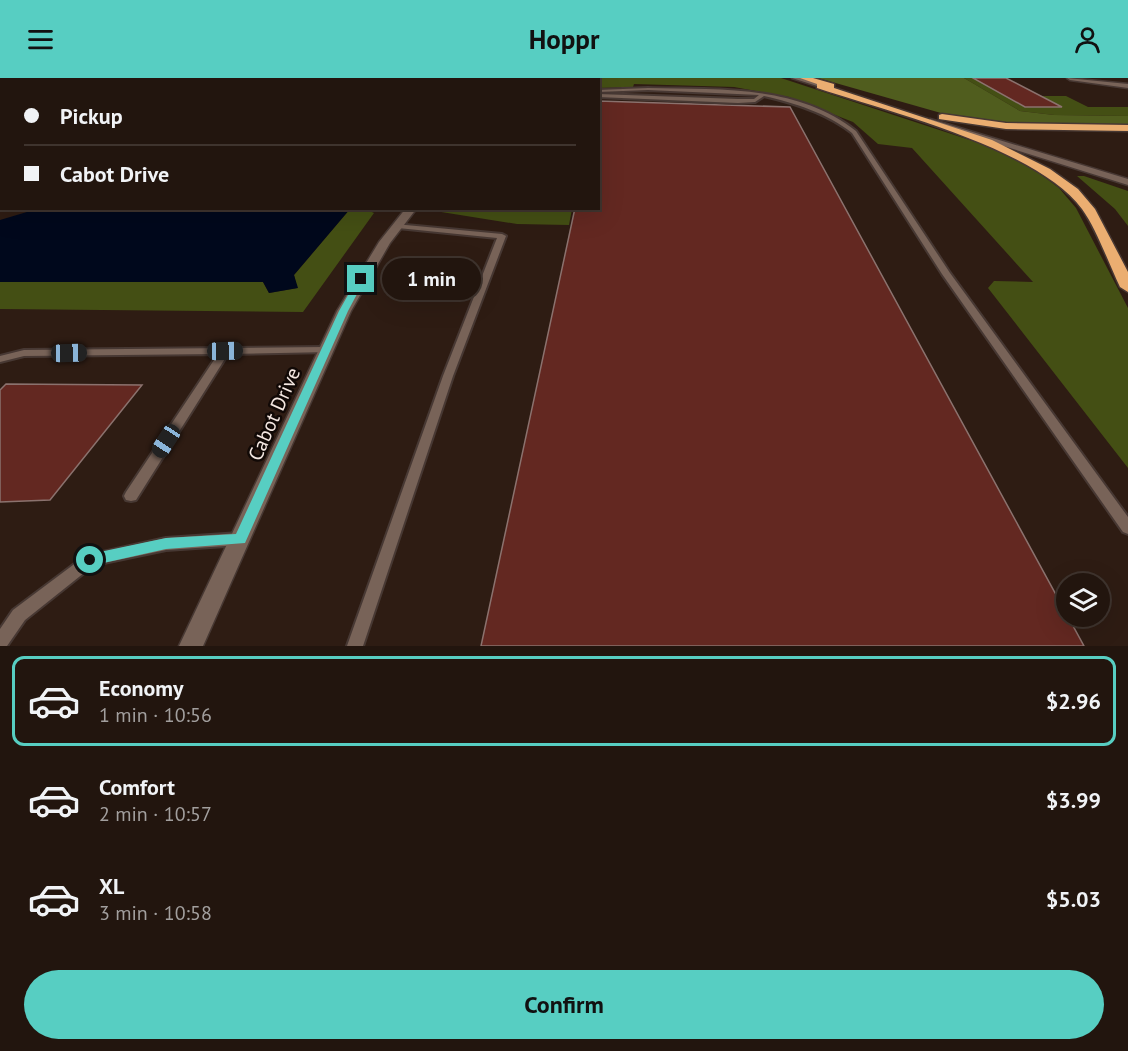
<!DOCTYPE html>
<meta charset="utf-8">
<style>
:root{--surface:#22150e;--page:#2a1e17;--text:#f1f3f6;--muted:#a29f9e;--line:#3f342e;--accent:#57cec2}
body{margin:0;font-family:"PT Sans",sans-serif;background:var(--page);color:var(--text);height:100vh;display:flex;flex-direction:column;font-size:22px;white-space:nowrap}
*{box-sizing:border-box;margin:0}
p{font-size:20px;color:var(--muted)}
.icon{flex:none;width:33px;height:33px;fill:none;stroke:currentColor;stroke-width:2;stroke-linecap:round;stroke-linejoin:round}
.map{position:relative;height:568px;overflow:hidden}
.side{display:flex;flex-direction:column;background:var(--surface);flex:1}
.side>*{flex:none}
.top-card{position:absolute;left:0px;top:0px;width:600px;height:132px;box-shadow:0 6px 24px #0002,0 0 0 2px var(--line);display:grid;align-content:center;height:132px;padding:0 24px;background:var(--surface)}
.buttons{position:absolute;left:1056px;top:495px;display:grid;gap:12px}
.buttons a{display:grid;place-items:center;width:54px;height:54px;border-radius:50%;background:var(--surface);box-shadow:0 6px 24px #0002,0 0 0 2px var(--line);font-size:30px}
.end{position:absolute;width:27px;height:27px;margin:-14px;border:8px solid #57cec2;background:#111;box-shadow:0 0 0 3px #111}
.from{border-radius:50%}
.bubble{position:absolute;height:42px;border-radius:21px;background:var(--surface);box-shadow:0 6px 24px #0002,0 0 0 2px var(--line);font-size:20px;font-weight:700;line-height:42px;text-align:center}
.car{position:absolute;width:18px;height:36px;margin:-18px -9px;border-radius:8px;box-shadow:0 0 4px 2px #0007;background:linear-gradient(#222 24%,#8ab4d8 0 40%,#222 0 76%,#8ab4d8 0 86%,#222 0)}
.top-card b{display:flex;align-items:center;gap:21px;height:57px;font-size:22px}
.top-card b+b{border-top:2px solid var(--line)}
.top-card i{width:15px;height:15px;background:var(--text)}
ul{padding:10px 0 0;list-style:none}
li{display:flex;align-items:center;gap:18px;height:90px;margin:0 12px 9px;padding:0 12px;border:3px solid transparent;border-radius:12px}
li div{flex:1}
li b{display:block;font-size:22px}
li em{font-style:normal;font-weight:700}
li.selected{border-color:var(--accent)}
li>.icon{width:54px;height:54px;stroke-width:1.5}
.cta{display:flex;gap:12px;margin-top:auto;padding:12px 24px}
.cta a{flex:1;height:69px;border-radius:36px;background:var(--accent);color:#111;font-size:24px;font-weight:700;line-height:69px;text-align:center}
header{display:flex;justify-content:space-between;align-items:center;height:78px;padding:0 24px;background:var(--accent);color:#111;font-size:27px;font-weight:700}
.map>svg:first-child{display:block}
.green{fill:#444f14}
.forest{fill:#505d1e}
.water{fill:#00081c}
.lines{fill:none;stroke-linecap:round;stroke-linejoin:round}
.stream{stroke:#00081c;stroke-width:3}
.building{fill:#632821;stroke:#8b726e;stroke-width:1.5}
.service-casing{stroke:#473833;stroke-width:4}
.minor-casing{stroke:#473833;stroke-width:3}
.tertiary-casing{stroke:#473833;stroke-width:3}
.motorway-casing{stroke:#473833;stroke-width:3}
.service{fill:#786358;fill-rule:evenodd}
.minor{fill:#786358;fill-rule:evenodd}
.tertiary{fill:#786358;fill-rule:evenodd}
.motorway{fill:#ebae71;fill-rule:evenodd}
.route{fill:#57cec2}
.labels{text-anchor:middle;stroke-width:5;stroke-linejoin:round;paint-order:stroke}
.street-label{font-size:20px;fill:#f4e7e1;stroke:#110906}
</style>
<header><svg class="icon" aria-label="menu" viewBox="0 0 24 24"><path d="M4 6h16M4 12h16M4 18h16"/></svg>Hoppr<svg class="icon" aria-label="person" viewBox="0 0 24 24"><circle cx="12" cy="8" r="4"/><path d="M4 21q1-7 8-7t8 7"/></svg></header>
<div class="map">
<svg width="1128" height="568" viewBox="0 0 1128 568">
<rect width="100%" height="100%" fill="#2e1c13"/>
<path class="green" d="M538 0H781L982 66 1023 83 1059 110 1076 130 1128 230V390L988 210 994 203 1033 204 912 70 878 66 853 44 789 19 734 9 634 6 633 9 599 10 598 2H534Z
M964 0H973L1025 29H1060L1040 18H1066L1088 29H1128V38L1054 37 1020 33Z
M1077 98H1084L1128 113V148L1115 131Z
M436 130H572V131L569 147 517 146 435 133Z
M350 131H365L374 135 303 234 0 231V204H263L269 215 297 210 294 197Z"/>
<path class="forest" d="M0 0H469L473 1 2 2 0 107Z
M818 0H964L1020 33 1054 37 1128 38V48L1000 45 955 39Z"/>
<path class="water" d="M37 131V130L350 131 294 197 298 210 269 215 263 204H0V142Z"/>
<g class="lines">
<path class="stream" d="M278 0 280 2"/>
</g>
<path class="building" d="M973 0H1006L1062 29H1025Z
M598 23 790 29 1084 568H481L575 130H598Z
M6 306 142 307 50 422 0 424V312Z"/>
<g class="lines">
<defs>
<path id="service" d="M648 10C719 12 797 6 856 53L950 195 1128 439V456L1123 454 942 196 852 55C827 35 795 25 764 18L755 24 738 25 598 19V16L738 21H754L759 17 648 12 598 14V12Z
M395 146 502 156 506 158 453 298 363 568H347L443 298 497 160 398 150H395Z
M326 269 330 270 331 272 330 274 228 276 136 422 131 423 126 422 124 418 126 414 218 276 24 278 0 284V278L24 272Z
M240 455 245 457 247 461 245 465 240 467 166 472 94 487 25 542 7 568H0V551L13 532 85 478 166 460Z"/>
<path id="minor" d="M528 0 527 2H517Z
M1067 0 1128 6V10L1070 2Z
M406 130H417L390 165 351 233 203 568H179L337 233 379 164Z"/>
<path id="tertiary" d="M792 0H802L839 12 833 13Z
M930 41 1128 101V107L930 45Z"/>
<path id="motorway" d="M800 0H813L834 6V10L992 62 1050 91 1078 111 1095 131 1128 194V214L1120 209C1109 186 1096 150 1082 131 1037 70 889 34 817 10V6Z
M942 36 1006 45 1128 47V53L1006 51 939 41V37Z"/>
</defs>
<use href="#service" class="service-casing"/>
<use href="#minor" class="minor-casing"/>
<use href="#tertiary" class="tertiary-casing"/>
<use href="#motorway" class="motorway-casing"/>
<use href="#service" class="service"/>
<use href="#minor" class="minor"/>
<use href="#tertiary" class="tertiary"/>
<use href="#motorway" class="motorway"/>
</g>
<path class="route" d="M361 198 365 201 348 233 245 465 166 471 90 488 85 486 83 482 90 476 166 460 236 456 339 233 357 201Z"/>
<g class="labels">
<g class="street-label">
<text transform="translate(274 336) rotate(-66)" y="7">Cabot Drive</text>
</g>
</g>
</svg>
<div class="buttons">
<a><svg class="icon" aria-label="layers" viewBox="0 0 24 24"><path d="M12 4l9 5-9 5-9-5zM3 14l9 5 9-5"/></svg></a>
</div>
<i class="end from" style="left:90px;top:482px"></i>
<i class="end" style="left:361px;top:201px"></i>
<div class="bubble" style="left:382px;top:180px;width:99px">1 min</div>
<i class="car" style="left:225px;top:273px;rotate:89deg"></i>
<i class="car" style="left:69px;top:275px;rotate:89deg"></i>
<i class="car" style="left:166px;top:363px;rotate:213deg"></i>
<div class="top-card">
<b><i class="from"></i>Pickup</b>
<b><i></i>Cabot Drive</b>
</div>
</div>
<section class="side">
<ul>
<li class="selected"><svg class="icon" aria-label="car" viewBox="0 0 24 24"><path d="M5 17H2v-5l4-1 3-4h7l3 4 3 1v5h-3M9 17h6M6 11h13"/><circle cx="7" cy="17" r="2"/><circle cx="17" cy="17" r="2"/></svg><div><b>Economy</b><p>1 min · 10:56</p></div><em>$2.96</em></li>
<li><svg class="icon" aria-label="car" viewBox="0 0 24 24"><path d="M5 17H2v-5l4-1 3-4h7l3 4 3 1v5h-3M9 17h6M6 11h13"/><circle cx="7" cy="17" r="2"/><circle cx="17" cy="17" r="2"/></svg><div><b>Comfort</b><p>2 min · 10:57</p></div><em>$3.99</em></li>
<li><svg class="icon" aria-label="car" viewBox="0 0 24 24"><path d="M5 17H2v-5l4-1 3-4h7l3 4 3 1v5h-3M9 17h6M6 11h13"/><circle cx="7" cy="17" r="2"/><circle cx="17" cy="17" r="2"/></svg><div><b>XL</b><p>3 min · 10:58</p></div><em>$5.03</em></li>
</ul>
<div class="cta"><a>Confirm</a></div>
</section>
